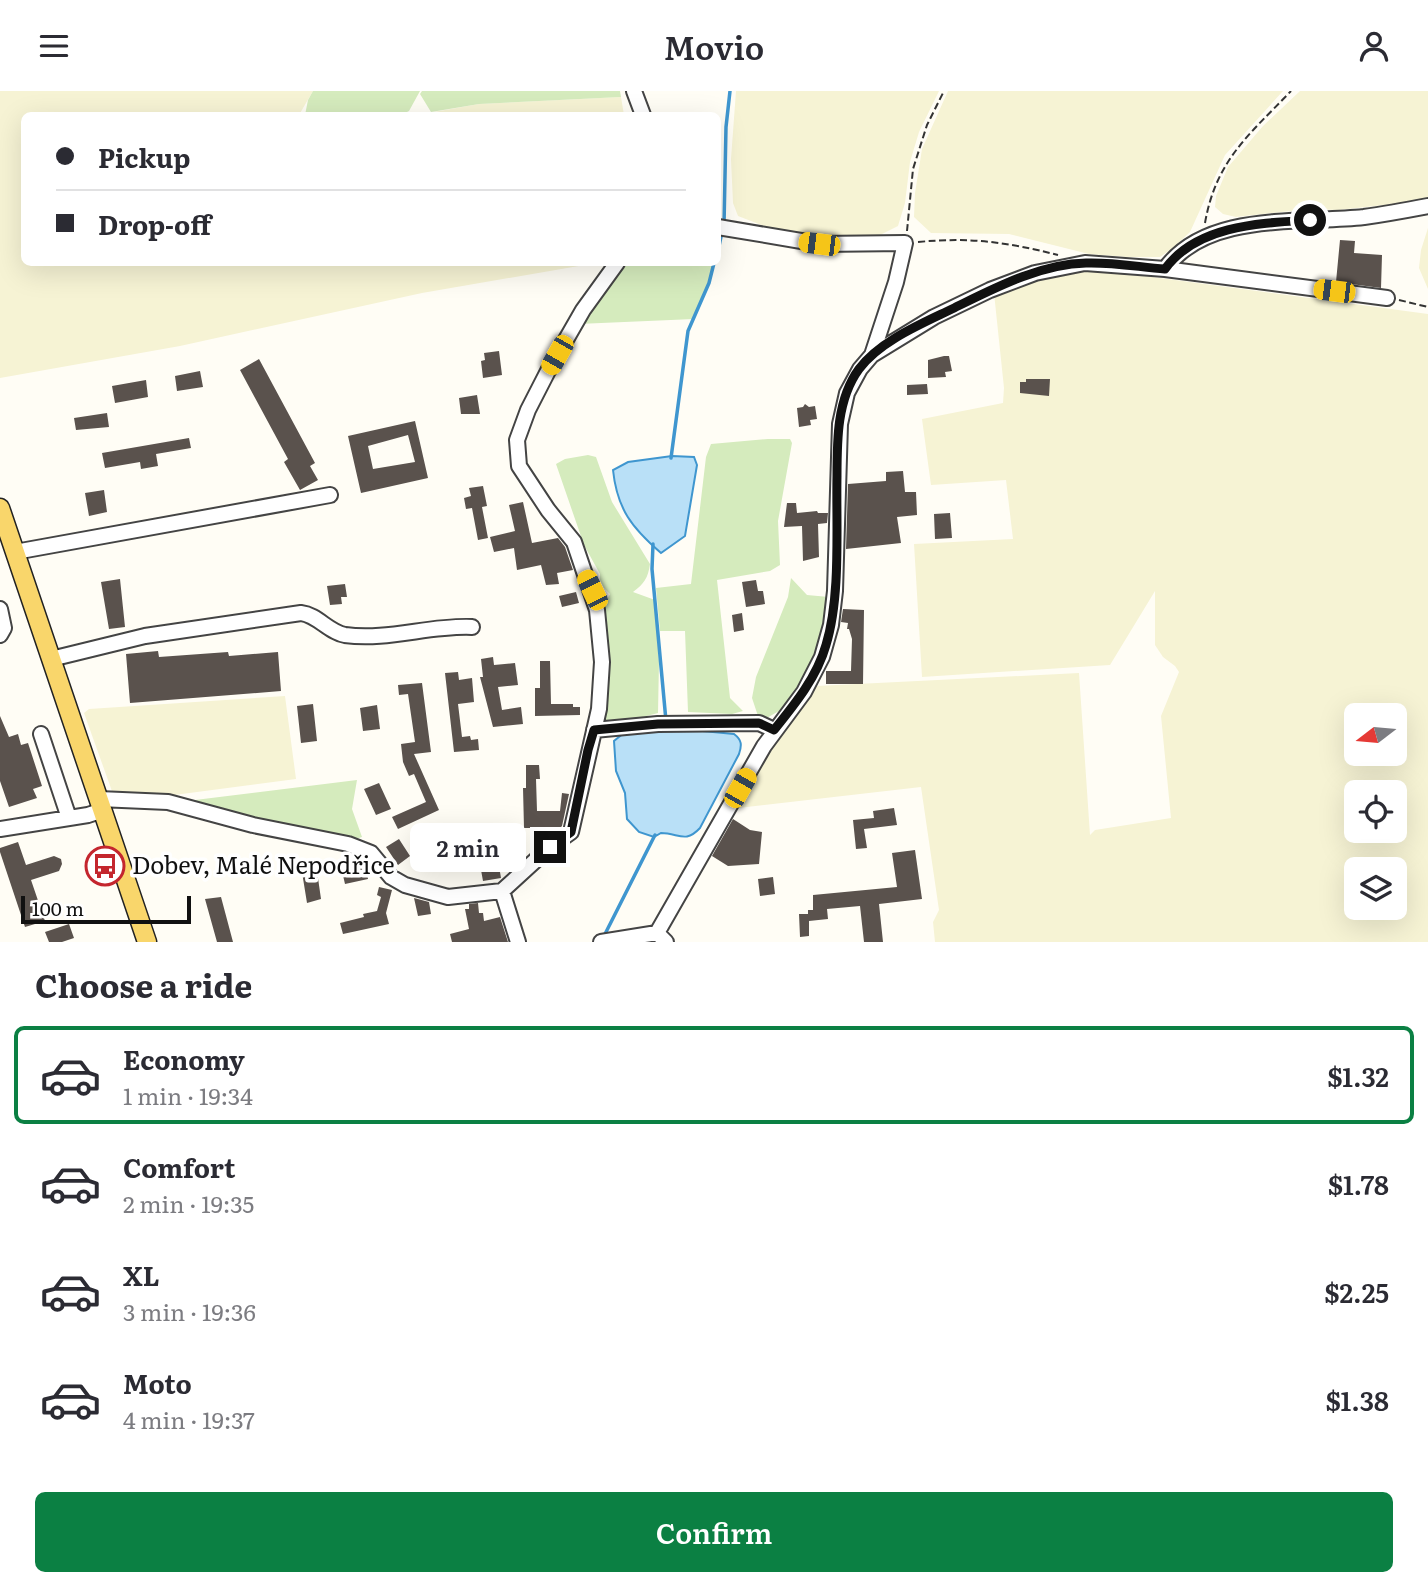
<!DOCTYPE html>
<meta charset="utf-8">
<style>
:root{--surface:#fff;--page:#f2f2f3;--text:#2b2b33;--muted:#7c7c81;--line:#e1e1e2;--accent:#0b8043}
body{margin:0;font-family:Literata,serif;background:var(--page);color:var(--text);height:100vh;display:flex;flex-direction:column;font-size:26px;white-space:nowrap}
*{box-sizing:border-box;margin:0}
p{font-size:23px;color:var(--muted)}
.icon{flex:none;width:38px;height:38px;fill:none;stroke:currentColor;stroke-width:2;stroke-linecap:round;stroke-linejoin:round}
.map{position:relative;height:851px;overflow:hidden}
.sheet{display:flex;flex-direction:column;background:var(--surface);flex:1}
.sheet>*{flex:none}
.guide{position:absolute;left:21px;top:21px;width:700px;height:154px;border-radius:10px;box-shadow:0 7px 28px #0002;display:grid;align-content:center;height:154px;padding:0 35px;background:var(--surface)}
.needle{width:46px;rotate:254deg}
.fabs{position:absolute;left:1344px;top:612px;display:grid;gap:14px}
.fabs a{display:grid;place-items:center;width:63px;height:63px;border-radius:10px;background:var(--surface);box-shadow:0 7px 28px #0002;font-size:35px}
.scale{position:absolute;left:21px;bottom:18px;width:170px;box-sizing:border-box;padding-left:7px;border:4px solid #111;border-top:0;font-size:19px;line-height:24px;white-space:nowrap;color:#111;-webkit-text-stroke:5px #fff;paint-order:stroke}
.end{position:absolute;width:32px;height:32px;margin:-16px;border:9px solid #111;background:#fff;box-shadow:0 0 0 4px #fff}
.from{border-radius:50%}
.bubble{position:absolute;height:49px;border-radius:10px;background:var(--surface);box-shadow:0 7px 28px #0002;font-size:23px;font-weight:600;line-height:49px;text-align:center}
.car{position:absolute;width:21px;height:42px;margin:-21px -10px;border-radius:9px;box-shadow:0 0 5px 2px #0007;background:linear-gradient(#f5c518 24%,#345 0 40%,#f5c518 0 76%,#345 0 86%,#f5c518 0)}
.guide b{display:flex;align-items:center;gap:24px;height:66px;font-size:26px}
.guide b+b{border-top:2px solid var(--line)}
.guide i{width:18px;height:18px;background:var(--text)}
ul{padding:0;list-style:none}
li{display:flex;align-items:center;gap:21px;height:98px;margin:0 14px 10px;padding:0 21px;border:4px solid transparent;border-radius:10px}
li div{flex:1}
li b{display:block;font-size:26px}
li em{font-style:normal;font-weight:600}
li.selected{border-color:var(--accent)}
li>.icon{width:63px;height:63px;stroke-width:1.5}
h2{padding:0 35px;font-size:32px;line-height:84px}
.primary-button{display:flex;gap:14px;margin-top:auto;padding:14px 35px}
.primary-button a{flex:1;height:80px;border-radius:10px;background:var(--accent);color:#fff;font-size:28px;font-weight:600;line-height:80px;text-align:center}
header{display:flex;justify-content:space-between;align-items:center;height:91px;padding:0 35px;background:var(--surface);font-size:32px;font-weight:600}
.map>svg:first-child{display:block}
.farmland{fill:#f6f3d4;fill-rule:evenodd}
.green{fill:#d5ebbd}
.water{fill:#b9e0f7;stroke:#3f96cf;stroke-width:2}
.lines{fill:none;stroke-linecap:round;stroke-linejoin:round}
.stream{stroke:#3f96cf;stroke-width:3.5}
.building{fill:#5a524d;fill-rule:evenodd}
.minor-casing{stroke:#444;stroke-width:18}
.major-casing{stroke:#222;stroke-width:21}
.path{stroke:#333;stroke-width:2;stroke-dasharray:7 3.5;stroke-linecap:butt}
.minor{stroke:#fff;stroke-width:14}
.major{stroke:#f9d66b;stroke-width:18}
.route{stroke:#111;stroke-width:9}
.labels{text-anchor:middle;stroke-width:7;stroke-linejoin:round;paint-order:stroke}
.poi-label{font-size:24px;fill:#111;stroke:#fff;text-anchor:start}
</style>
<header><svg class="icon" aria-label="menu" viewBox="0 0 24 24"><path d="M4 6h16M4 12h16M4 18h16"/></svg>Movio<svg class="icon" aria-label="person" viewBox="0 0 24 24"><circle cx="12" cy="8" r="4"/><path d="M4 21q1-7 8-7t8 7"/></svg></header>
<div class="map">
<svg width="1428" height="851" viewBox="0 0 1428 851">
<rect width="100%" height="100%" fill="#fffdf5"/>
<path class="farmland" d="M0 0H313L299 24H24V172H596L422 202 180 255 0 287Z
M736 0H939L919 41 910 71 905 112 898 135 880 144 849 145 813 144 772 138 738 125 733 112 731 68Z
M948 0H1283L1225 64 1190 141 1173 157 1160 166H1127L1089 163 1009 143 931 142 914 126 915 102 922 58Z
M1300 0H1428V106L1412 111 1338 119 1310 118 1236 126 1223 123 1215 116 1216 105 1228 76 1263 35Z
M621 6 624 24H417L479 13Z
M1428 137V198L1419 177 1421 159Z
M1078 176 1428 223V851H935L933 831 939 819 921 696 730 718 817 595 1079 582 1090 744 1095 739 1171 727 1161 625 1179 581 1175 575 1163 566 1155 554V500L1110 574 922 586 914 453 1013 448 1006 389 931 394 922 328 1003 312 1004 297 994 202ZM1356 625H1395V663H1356ZM1356 702H1395V740H1356ZM1356 779H1395V817H1356Z
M285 605 296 688 159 706 113 703 84 622 89 618Z"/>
<path class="green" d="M313 0H420L409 20 401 24H305L308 9Z
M422 0H620L621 6 479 13 431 21 420 3Z
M623 172H713L708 194 694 228 578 233Z
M768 348H790L792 352 778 430 780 474 770 480 717 489 730 607 743 620 732 623 688 621 685 540H660L656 497 691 493 706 366 711 353Z
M588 364 596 366 612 411 650 473C648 487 644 493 633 501L655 509 659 570 658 622 612 634 603 632 602 629 601 521 610 503 604 497 600 489V483L584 454 556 373 565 368Z
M791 487 807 504 829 506 828 523 819 563 784 617 765 628H759L752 607 756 586 788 506Z
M357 689 352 718 362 746 350 750 195 714V709Z"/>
<path class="water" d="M672 365 694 366 697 374 685 445 661 462C632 437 617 418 613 379L628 371Z
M692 639 734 643C742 649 742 654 739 663L700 737C685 753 679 742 661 742L654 746 639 741 627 728 625 702 616 680 614 650 625 641Z"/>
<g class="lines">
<path class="stream" d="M724 134 726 36 730 0
M718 160 722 141
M671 367 688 240 709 192 714 172
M653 453 652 478 666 630
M603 847 655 744"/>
</g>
<path class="building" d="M1340 149 1355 150 1354 162 1382 164 1381 197 1336 191Z
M499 260 502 284 483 287 481 270 485 269 484 262Z
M944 265H949L952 280 945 281 946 286 928 287V269Z
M259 268 315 372 310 375 318 389 300 399 284 371 288 368 240 279Z
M200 280 203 296 177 300 175 285Z
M1026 288H1050L1049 305 1020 302V291H1026Z
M146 289 148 306 115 312 112 295Z
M927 293 928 303 907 304V294Z
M477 304 480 323H461L459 307Z
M805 313 809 316 815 315 817 328 810 329 811 334 799 336 797 317 803 316Z
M107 322 109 336 76 339 74 327Z
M415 330 428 387 361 402 348 345ZM408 344 415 371 373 378 368 355Z
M189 347 191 357 156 363 158 375 141 378 140 371 105 377 102 362Z
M903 380 905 401H916L917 424 897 426 901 452 846 458 848 393 886 390V381Z
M483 395 487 415 482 416 488 447 478 449 472 417 466 418 464 407 471 405 469 397Z
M104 399 107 421 89 425 85 402Z
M523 411 532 452 558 447 565 456 573 479 557 482 559 493 546 494 541 474 517 479 514 457 494 461 490 446 515 440 509 414Z
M787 412H796L797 422 817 420 818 422H828L827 432 818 433 819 466 803 470 802 435 784 436Z
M950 422 952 447 935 448 934 423Z
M120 488 125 536 109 538 101 491Z
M756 489 758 500H763L765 513 746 516 742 491Z
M345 493 347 506H341L342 513 330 514 327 495Z
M576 501 579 512 562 516 559 505Z
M843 518 864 519 863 593H826V580H851L852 548 849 538H847L848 532 841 531Z
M742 522 744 539 734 541 732 524Z
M158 560 159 566 228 561 229 565 278 561 281 600 130 612 126 563Z
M493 566 494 574 515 572 518 594 498 596 502 619 521 616 523 633 493 636 480 586H483L481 568Z
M540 570H550L551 613H573V616H580V624L535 625V597H540Z
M458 581 459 589 472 587 474 611 458 613 462 646 470 645 471 649 478 648 479 659 454 661 445 582Z
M422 592 431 661 414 663 439 719 398 738 392 726 426 711 414 683 409 685 403 671 401 653 415 651 408 603 399 604 398 594Z
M313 613 317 650 301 652 297 615Z
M377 614 380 638 363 640 360 617Z
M0 625 9 646 18 643 21 654 28 652 42 695 33 698 37 707 9 716 0 690Z
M526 674H539L540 688H536L537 720H560L562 702 569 703 562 735 560 737H524L523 697H526Z
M379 692 391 718 376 724 364 698Z
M894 717 897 734 864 738 867 757 856 758 853 729 874 727 873 720Z
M733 728 750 739 762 741 759 773 728 775 712 765Z
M399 748 410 765 398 774 386 756Z
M18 751 26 774 54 765 61 768 62 773 59 780 31 789 45 830 25 836 0 761V757Z
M915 759 922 808 879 813 883 851H864L860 815 827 818 828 828 809 830V845L800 846 799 823H808V819H813V804L897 796 892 762Z
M365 771 368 788 345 793 341 776Z
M316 773 321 808 307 812 301 775Z
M499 775 501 787 483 790 481 779Z
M773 786 775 803 760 805 758 788Z
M379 796 392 799 386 822 389 833 343 843 340 832 364 826 363 823 377 820 381 806 377 804Z
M221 806 233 851H217L205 808Z
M414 807 429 811 431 823 418 825Z
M478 812 479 822H483L484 830 500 826 508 851H452L450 843 469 838 465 818H469V813Z
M69 833 74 847 62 851H49L45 841Z"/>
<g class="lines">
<defs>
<path id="minor" d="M634 0 643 24
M718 136 819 153 905 152 896 191 872 264
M1165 178C1207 120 1301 133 1364 126 1385 123 1407 119 1428 115
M15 461 330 404
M0 518 4 537 0 544
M51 568 145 545 301 522C318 524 328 541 345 544 387 550 430 534 472 536
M594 639 658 633 759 632 774 639
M41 643 69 727
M99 708 168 711 253 734 348 753 371 762 391 786 405 794 448 806 502 800 518 851
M0 738 88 724 103 719
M502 800 550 756 571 741 599 618 602 571 597 519 574 451 548 419 519 375 517 349 528 319 548 280 583 219 617 172
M657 842 764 655 804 601 822 566 831 534 835 500 840 333 847 302 860 278 872 264 934 226 990 199 1035 182 1085 172 1165 178 1387 207
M601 851 657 842 666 851"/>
<path id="major" d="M0 417 147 851"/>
</defs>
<use href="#minor" class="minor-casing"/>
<use href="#major" class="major-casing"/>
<path class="path" d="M1205 132C1216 69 1249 44 1291 0
M907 140 913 78 927 34 944 0
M918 151C971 146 1006 151 1058 164
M1399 209 1428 216"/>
<use href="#minor" class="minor"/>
<use href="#major" class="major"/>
</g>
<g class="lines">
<path class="route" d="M550 756 571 741 588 659 594 639 658 633 759 632 774 639C795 613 817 586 826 554 841 505 836 437 837 385 837 349 837 308 859 278 880 250 921 233 952 218 993 198 1039 173 1086 172 1112 171 1139 176 1165 178 1197 134 1261 132 1310 129"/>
</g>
<defs>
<symbol id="bus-ring" viewBox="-11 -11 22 22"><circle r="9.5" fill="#fff" stroke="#c4262e" stroke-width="1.5"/><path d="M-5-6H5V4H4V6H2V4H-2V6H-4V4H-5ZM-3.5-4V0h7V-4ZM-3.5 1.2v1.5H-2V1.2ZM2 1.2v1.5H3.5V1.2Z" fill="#c4262e"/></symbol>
</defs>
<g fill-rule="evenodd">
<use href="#bus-ring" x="83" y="753" width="44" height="44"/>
</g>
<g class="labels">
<g class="poi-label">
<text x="132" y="783">Dobev, Malé Nepodřice</text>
</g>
</g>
</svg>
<div class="fabs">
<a><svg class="needle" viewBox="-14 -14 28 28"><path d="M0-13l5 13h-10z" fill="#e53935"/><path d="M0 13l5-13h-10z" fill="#7c7c81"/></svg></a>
<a><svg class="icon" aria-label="locate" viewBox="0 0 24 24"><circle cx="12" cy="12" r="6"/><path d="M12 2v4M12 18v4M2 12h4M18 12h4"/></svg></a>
<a><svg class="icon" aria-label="layers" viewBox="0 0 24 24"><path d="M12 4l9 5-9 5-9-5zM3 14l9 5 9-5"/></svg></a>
</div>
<div class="scale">100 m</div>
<i class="end from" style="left:1310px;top:129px"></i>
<i class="end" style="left:550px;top:756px"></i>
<div class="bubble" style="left:410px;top:732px;width:116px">2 min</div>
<i class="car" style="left:819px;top:153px;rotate:277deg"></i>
<i class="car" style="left:1334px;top:200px;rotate:277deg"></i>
<i class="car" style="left:557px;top:264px;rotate:210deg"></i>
<i class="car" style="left:592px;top:499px;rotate:334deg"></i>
<i class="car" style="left:740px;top:697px;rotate:30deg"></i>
<div class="guide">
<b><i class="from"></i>Pickup</b>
<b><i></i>Drop-off</b>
</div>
</div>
<section class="sheet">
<h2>Choose a ride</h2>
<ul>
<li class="selected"><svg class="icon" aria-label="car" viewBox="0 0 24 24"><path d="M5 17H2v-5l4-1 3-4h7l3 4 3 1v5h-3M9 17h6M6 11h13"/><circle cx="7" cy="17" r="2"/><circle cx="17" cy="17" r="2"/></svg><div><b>Economy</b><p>1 min · 19:34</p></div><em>$1.32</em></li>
<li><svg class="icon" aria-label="car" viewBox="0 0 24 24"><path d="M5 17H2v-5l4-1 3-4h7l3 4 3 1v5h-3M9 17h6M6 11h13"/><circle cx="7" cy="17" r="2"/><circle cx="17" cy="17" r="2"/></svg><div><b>Comfort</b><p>2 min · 19:35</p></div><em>$1.78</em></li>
<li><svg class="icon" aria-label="car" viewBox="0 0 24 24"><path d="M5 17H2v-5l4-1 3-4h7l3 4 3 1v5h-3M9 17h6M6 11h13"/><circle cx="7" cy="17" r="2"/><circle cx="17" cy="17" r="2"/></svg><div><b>XL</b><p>3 min · 19:36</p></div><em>$2.25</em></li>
<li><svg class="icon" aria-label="car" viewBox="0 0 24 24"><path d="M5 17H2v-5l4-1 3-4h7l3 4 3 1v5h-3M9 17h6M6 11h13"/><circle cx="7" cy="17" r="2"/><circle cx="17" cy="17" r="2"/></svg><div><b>Moto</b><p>4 min · 19:37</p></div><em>$1.38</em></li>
</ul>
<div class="primary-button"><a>Confirm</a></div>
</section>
